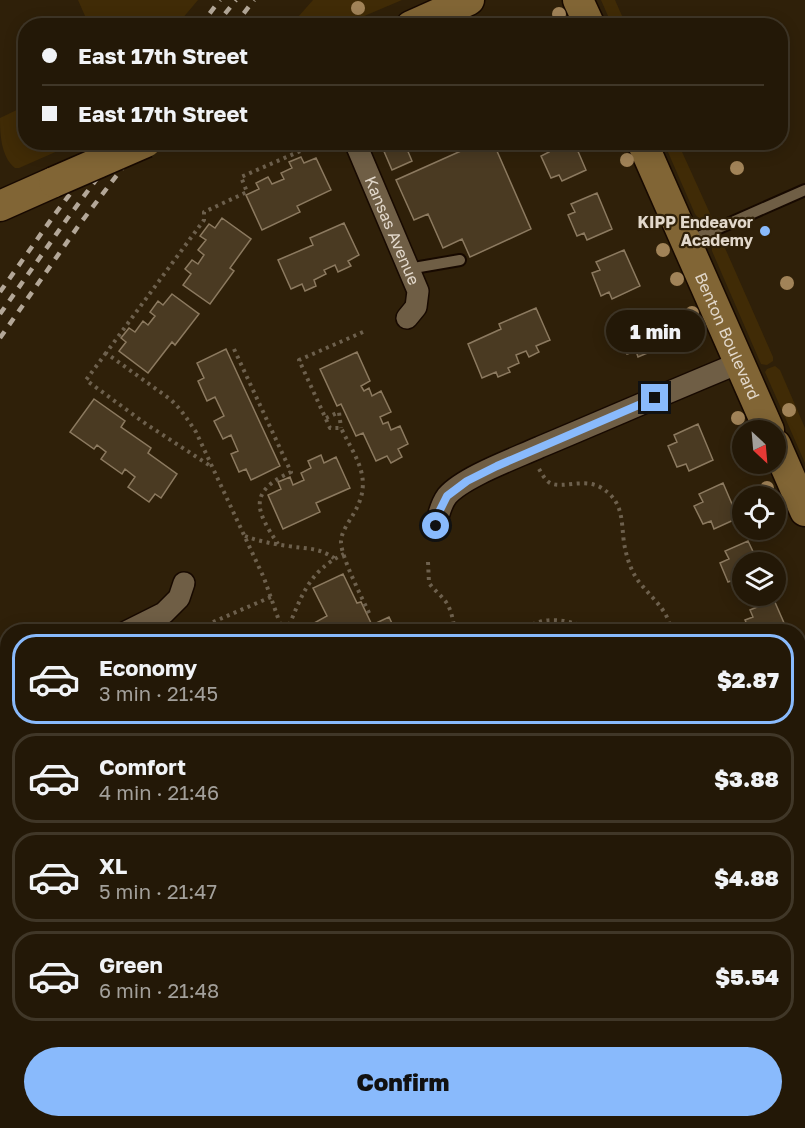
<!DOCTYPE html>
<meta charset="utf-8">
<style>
:root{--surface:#231807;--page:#2f2515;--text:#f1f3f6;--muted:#a3a09b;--line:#403728;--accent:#89bafc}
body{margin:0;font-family:"Golos Text",sans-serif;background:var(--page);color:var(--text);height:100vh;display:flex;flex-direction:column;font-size:22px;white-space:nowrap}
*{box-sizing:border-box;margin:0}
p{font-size:20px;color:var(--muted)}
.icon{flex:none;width:33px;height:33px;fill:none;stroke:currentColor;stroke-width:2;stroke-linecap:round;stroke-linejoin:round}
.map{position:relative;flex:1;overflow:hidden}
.details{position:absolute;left:0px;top:624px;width:806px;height:504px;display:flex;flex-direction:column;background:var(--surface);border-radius:24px 24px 0 0;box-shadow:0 3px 15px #0003,0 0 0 2px var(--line)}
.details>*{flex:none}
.banner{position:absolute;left:18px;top:18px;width:770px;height:132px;border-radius:24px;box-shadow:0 3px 15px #0003,0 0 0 2px var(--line);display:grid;align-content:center;height:132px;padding:0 24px;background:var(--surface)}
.needle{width:39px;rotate:154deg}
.fabs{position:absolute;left:732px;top:420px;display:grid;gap:12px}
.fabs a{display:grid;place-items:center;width:54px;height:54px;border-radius:50%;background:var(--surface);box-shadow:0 3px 15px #0003,0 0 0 2px var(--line);font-size:30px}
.end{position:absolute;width:27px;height:27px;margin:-14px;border:8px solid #89bafc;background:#111;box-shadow:0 0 0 3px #111}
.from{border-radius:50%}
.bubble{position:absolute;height:42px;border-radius:21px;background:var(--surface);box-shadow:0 3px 15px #0003,0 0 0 2px var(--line);font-size:20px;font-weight:800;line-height:42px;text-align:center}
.banner b{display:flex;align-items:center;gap:21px;height:57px;font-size:22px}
.banner b+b{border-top:2px solid var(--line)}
.banner i{width:15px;height:15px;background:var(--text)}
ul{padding:10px 0 0;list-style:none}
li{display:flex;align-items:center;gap:18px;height:90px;margin:0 12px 9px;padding:0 12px;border:3px solid var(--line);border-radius:24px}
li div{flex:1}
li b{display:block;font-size:22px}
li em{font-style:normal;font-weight:800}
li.selected{border-color:var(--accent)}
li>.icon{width:54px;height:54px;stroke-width:1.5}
.cta{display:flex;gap:12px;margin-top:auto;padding:12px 24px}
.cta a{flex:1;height:69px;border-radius:36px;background:var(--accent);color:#111;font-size:24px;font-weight:800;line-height:69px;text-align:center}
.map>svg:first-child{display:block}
.green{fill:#402b06}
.building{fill:#4a3a22;stroke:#8c7a60;stroke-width:1.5}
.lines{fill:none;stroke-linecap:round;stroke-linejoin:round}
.lane-casing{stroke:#170900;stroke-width:14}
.street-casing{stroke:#170900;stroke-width:24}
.secondary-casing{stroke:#170900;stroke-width:33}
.path{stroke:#6d604d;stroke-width:4;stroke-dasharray:3 4.5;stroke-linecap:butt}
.lane{stroke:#6f5e45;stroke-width:10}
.street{stroke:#6f5e45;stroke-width:21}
.secondary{stroke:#816535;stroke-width:30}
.rail{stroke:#b3a798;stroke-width:4.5;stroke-dasharray:8 8;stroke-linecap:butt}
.secondary-bridge-casing{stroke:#170900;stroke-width:33;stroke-linecap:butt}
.secondary-bridge{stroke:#816535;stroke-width:30}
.tree{fill:#a18358}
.route{stroke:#89bafc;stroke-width:8}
.poi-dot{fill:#89bafc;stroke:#2f2009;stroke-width:2}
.labels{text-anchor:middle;stroke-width:4.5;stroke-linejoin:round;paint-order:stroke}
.poi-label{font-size:16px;font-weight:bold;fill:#e2d8cb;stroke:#2f2009;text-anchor:end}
.street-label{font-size:16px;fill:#e2d8cb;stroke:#2f2009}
</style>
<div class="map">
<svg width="805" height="1128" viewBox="0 0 805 1128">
<rect width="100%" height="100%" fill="#2f2009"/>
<path class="green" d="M78 0H198L176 26 89 25Z
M313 0H402L343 25H291Z
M601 0H615L626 25H612Z
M25 106 26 142 76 143 19 168H15C1 157 0 134 0 118Z
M664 143H678L712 218C704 221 701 221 695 214Z
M721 239 773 357V361L767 365 761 364 712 251C711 244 715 241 721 239Z
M775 366 780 370 805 428V463L765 372 767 369Z
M805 818V1128H93L110 1120H798V821Z"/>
<path class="building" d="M380 142H404L412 161 392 170Z
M481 142H493L531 229 470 257 462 239 443 248 428 214 414 220 396 180Z
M554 142H574L586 170 562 181 559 175 551 178 541 156 549 152 547 146Z
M301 157 304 163 316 158 331 190 297 206 300 212 262 230 246 195 259 189 256 183 268 177 272 184 284 179 281 173 292 168 289 162Z
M597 193 612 229 587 240 584 233 577 236 568 215 575 212 571 204Z
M222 218 251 239 230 268 234 271 210 304 183 285 191 274 185 269 192 260 198 264 204 255 198 250 206 240 200 236 209 224 215 228Z
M344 223 359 255 348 261 351 266 338 272 335 265 324 270 326 274 314 280 316 286 305 291 302 284 291 289 278 260 313 245 310 238Z
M624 250 640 286 612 299 609 292 601 296 592 273 600 270 596 262Z
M172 294 199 314 175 345 172 342 148 373 119 351 126 342 121 338 129 328 135 332 143 321 148 325 155 316 150 312 158 301 163 305Z
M536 308 550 340 536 346 539 352 529 357 526 351 516 355 519 363 508 368 510 372 498 377 496 372 482 378 468 344 501 329 499 324Z
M649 311 664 346 638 357 636 351 627 354 617 333 627 329 624 323Z
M226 349 280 466 251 480 246 469 239 472 231 454 238 451 231 435 223 439 214 421 224 416 215 397 207 401 198 381 204 378 197 363Z
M357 352 370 381 361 386 364 391 369 388 372 396 381 391 391 412 380 417 383 424 388 422 391 430 400 426 408 444 398 449 402 457 391 463 387 456 376 461 363 433 356 436 341 404 337 406 320 369Z
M94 399 125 421 121 427 151 448 148 453 177 474 161 498 155 494 149 502 128 487 135 477 125 469 122 474 101 459 106 452 97 445 94 449 70 432Z
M698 424 713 460 689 471 686 464 677 467 668 446 677 442 674 435Z
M321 455 324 463 336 457 350 488 316 503 320 512 283 529 268 495 281 489 278 482 290 477 293 485 304 480 301 473 311 468 308 461Z
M723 483 738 518 714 529 711 521 703 524 694 506 703 502 699 494Z
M748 541 758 562H742V586L740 587 736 579 728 582 720 563 729 559 725 551Z
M343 574 357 603 361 602 372 625 389 617 396 632H318L314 623 327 616 313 588Z
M774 600 788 632H750L745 620 753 617 750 610Z
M0 695 8 712V723L0 726Z
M803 699 805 703V728L798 731V701Z
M8 973V1035L0 1038V976Z
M317 1120H339L336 1128H314Z"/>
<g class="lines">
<defs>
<path id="lane" d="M687 242 805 190
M408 269 460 260"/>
<g id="street">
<path id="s1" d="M355 142 418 291 416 307 407 318"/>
<path d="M436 526C438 516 441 504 447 496 463 477 516 458 540 447 607 419 673 390 739 363"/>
<path d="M126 632 164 613 179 598 184 583"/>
<path d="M0 755 8 752"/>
</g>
<g id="secondary">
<path d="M578 0 590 26"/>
<path d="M411 26 469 0"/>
<path id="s2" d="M642 142 769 430"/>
<path d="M0 206 54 182"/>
<path d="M776 445 805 511"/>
<path d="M798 801 805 798"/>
<path d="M48 1128 64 1120"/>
</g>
</defs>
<use href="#lane" class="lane-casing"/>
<use href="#street" class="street-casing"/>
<use href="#secondary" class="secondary-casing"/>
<path class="path" d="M363 332 299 360 330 428H341C356 459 374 479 354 513 349 522 341 532 341 542 341 557 363 600 370 615
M234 349 291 472C247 492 256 511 278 544
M106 353 86 380 146 424 212 467
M326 418 339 412 341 428
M539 469C542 474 545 480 550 483 563 489 583 478 600 487 624 501 621 520 624 543 626 554 629 565 634 574 643 592 672 610 670 632
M245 536C258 541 273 544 288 546 306 549 318 547 334 558
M428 562 429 583C434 590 441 595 446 602 452 611 453 621 455 632
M213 622 271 597
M283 632 264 578 196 432C188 420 181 409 170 399L106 353 204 220V212L247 192 241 177 321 142
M286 632C302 597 307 572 344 554
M519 632C547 612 570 621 600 632
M195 1120 198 1128
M202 1120 220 1128
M232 1120 236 1128
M272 1120V1128"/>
<use href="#lane" class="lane"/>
<use href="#street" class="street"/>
<use href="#secondary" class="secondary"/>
<path class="rail" d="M200 26 220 0
M215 26 236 0
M234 26 254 0
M0 292 55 214 109 142
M0 314 67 219 124 142
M0 338 79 225 142 142"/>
<defs>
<path id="secondary-bridge" d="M54 182 146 142"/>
</defs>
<use href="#secondary-bridge" class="secondary-bridge-casing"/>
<use href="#secondary-bridge" class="secondary-bridge"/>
</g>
<g class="tree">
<circle cx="358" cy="8" r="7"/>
<circle cx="559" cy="14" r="7"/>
<circle cx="627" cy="160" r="7"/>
<circle cx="737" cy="168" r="7"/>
<circle cx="663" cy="250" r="7"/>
<circle cx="677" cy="279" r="7"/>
<circle cx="787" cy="283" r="7"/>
<circle cx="692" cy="313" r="7"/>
<circle cx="789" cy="410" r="7"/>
<circle cx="738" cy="418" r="7"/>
<circle cx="767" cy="488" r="7"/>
</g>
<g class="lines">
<path class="route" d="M436 526 440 510 447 496 467 481 497 466 655 398"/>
</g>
<circle class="poi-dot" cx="765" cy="231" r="6"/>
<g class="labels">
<g class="poi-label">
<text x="753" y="228">KIPP Endeavor<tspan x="753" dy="18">Academy</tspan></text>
</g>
<g class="street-label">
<text dy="6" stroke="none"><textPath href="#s1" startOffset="96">Kansas Avenue</textPath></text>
<text dy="6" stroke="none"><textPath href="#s2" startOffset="212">Benton Boulevard</textPath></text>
</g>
</g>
</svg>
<div class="fabs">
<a><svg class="needle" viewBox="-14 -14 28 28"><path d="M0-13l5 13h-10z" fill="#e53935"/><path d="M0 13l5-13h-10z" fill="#a3a09b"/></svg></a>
<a><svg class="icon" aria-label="locate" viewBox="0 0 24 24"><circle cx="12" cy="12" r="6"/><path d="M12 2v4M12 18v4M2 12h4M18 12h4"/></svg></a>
<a><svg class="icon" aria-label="layers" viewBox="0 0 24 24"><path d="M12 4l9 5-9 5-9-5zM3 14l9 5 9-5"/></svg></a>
</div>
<i class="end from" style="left:436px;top:526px"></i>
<i class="end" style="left:655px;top:398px"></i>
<div class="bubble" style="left:606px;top:310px;width:99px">1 min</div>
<div class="banner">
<b><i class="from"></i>East 17th Street</b>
<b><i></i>East 17th Street</b>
</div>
<section class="details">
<ul>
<li class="selected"><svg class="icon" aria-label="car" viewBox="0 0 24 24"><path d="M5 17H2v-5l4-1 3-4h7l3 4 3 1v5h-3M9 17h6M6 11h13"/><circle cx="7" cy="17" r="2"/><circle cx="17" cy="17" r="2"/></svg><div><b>Economy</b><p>3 min · 21:45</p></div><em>$2.87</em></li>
<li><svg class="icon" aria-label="car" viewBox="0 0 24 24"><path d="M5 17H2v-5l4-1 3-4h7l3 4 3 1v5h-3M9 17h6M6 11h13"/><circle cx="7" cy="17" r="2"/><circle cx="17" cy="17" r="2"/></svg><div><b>Comfort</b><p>4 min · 21:46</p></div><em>$3.88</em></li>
<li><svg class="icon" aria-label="car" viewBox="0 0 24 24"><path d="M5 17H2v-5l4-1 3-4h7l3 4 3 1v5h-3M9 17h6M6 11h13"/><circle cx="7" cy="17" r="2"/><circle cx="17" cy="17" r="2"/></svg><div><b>XL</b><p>5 min · 21:47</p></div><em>$4.88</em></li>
<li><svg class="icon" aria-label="car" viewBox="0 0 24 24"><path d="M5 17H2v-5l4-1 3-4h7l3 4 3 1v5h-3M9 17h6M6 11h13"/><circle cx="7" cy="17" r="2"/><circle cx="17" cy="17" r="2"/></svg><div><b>Green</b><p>6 min · 21:48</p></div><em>$5.54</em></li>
</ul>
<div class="cta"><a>Confirm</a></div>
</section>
</div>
